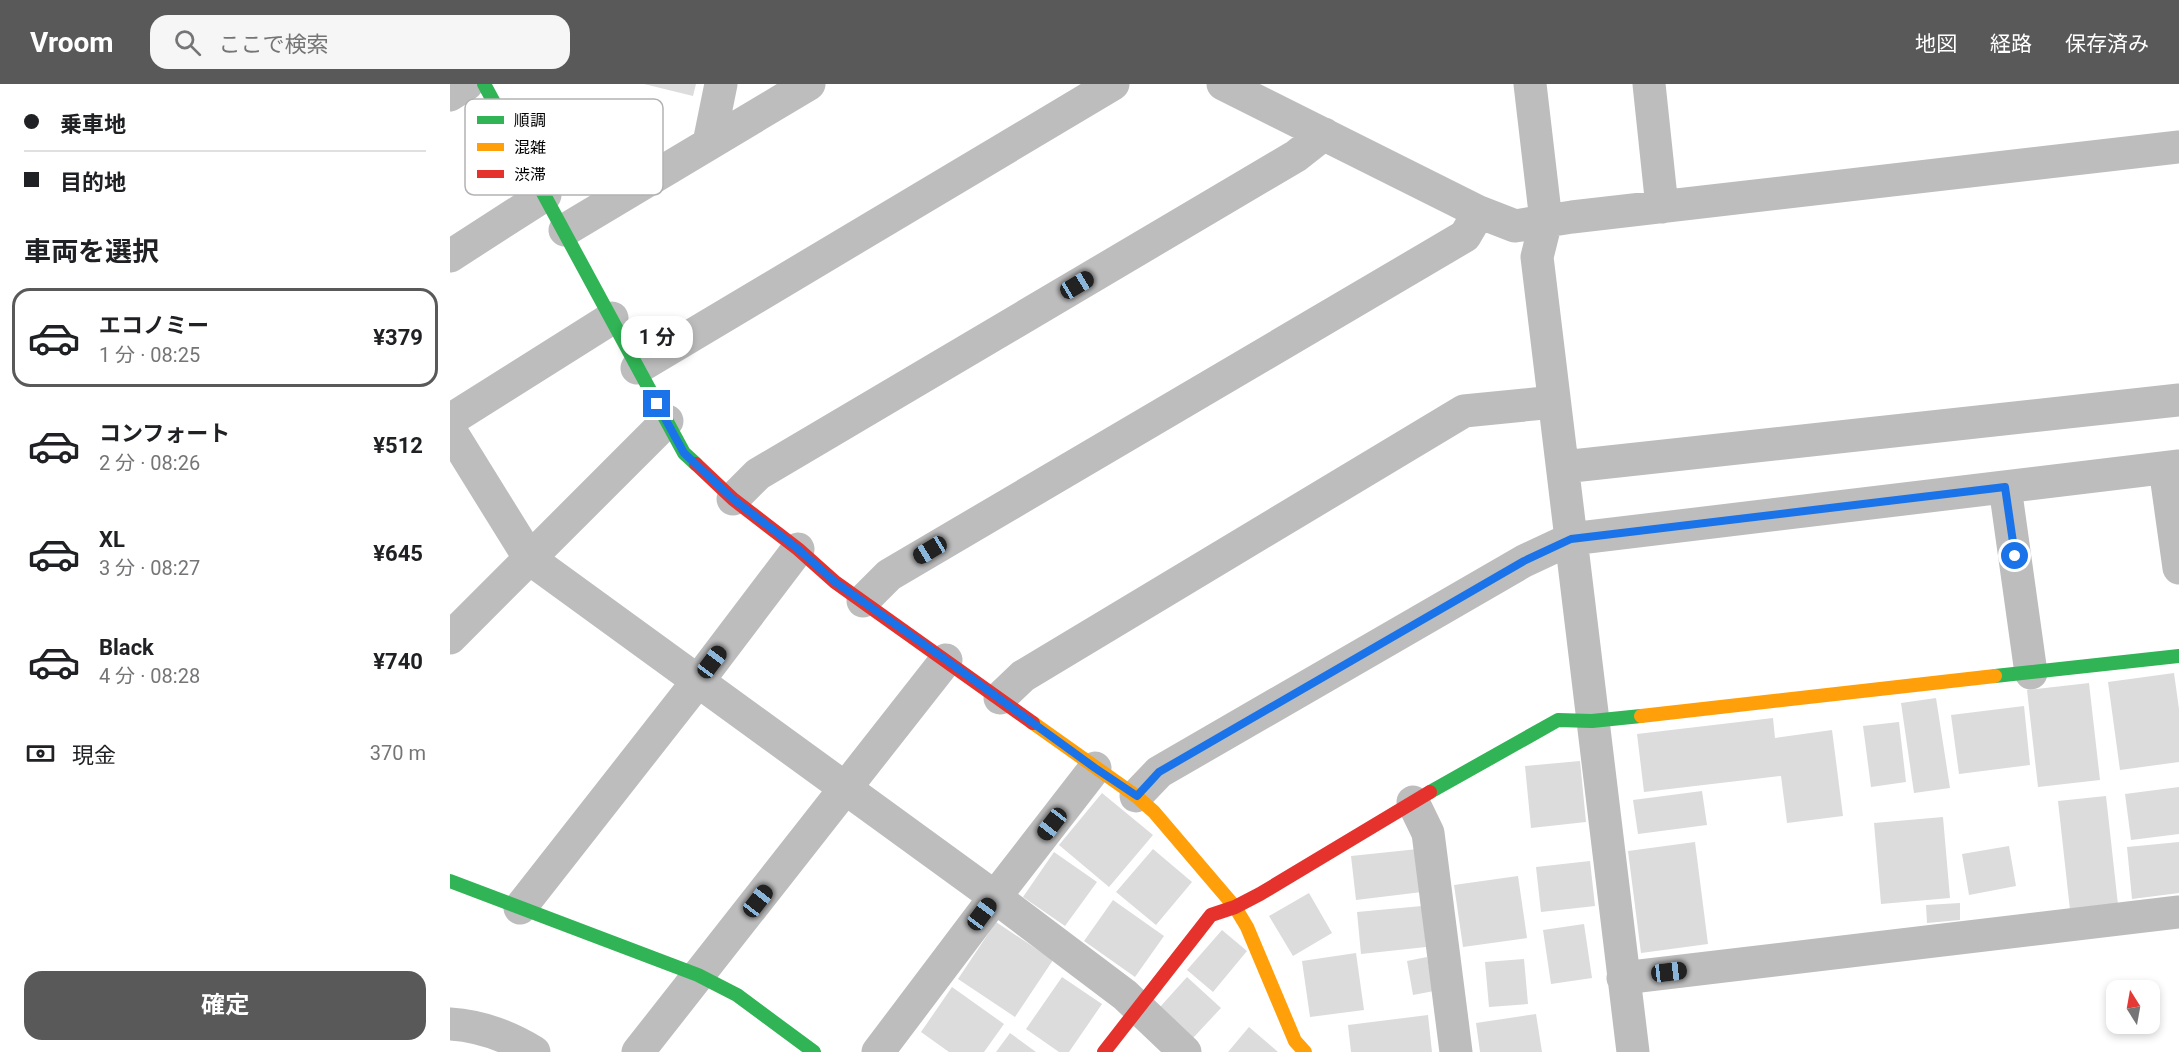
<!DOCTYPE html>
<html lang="ja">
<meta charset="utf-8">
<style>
:root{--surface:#fff;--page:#f6f6f6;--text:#202124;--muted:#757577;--line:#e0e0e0;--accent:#595959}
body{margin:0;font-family:Roboto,"Noto Sans JP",sans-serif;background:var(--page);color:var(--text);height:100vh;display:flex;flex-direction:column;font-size:22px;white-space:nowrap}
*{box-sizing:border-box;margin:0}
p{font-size:20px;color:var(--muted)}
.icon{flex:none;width:33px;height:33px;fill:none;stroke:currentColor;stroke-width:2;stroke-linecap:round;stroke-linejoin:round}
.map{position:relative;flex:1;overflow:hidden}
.drawer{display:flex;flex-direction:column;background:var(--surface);width:450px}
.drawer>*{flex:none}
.hud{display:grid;align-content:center;height:132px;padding:0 24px;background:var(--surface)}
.needle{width:39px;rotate:349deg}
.tools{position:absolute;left:1656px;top:896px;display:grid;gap:12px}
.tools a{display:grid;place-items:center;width:54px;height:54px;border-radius:12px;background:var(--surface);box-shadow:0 3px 9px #0003;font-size:30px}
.end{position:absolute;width:27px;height:27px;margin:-14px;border:8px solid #1a73e8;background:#fff;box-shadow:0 0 0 3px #fff}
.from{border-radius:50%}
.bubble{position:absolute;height:42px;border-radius:18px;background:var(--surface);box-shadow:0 3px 9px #0003;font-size:20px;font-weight:700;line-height:42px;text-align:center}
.car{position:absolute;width:18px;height:36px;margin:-18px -9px;border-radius:8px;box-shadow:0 0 4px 2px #0007;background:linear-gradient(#222 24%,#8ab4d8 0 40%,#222 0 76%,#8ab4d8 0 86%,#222 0)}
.hud b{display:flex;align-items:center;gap:21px;height:57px;font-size:22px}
.hud b+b{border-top:2px solid var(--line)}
.hud i{width:15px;height:15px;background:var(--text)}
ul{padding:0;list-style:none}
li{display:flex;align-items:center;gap:18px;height:99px;margin:0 12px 9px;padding:0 12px;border:3px solid transparent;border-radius:18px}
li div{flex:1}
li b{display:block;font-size:22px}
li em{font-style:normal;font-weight:700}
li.selected{border-color:var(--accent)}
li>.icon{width:54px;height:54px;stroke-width:1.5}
h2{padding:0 24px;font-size:27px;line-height:72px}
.pay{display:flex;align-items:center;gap:15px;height:66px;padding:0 24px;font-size:22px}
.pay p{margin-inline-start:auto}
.cta{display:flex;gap:12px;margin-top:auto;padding:12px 24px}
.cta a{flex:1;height:69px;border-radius:18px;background:var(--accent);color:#fff;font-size:24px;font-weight:700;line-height:69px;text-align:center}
header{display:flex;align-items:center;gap:36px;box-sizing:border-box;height:84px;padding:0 30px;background:var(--accent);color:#fff}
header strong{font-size:28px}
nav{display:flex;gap:33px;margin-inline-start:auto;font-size:21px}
.search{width:420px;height:54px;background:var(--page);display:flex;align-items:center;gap:15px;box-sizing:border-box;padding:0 21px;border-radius:18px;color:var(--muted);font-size:22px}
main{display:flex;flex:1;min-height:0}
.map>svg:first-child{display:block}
.building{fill:#dcdcdc}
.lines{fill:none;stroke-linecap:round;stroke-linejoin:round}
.street{stroke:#bdbdbd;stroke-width:33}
.fast{stroke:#30b455;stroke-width:14}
.slow{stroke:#ff9f0a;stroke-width:14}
.jam{stroke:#e5322d;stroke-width:14}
.route{stroke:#1a73e8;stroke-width:8}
.key{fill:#fff;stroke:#b2b2b2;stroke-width:1.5}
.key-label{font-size:16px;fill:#000}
</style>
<header>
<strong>Vroom</strong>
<div class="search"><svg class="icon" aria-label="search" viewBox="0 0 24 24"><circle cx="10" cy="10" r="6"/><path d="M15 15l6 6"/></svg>ここで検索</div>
<nav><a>地図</a><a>経路</a><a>保存済み</a></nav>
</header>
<main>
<section class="drawer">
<div class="hud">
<b><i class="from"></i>乗車地</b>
<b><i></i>目的地</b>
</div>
<h2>車両を選択</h2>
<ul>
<li class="selected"><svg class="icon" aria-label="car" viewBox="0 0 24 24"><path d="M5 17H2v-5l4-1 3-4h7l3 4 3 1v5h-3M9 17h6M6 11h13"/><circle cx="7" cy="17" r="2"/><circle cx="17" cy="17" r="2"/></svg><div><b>エコノミー</b><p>1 分 · 08:25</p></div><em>¥379</em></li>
<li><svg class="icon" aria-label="car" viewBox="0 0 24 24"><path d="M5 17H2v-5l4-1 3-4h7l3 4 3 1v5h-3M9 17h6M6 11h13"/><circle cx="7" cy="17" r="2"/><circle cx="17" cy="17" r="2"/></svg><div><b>コンフォート</b><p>2 分 · 08:26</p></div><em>¥512</em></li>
<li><svg class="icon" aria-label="car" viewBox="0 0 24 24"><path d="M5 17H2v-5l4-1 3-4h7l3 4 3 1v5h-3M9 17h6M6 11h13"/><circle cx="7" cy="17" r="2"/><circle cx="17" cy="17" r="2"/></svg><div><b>XL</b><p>3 分 · 08:27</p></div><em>¥645</em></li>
<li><svg class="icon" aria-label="car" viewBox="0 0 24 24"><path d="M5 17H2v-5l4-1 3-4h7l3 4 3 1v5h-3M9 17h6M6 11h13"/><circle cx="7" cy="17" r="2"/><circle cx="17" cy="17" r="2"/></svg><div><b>Black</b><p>4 分 · 08:28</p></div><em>¥740</em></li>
</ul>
<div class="pay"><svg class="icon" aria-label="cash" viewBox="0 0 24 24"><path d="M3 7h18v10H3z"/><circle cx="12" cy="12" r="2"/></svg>現金<p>370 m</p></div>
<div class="cta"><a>確定</a></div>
</section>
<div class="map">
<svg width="1729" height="968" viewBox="0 0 1729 968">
<rect width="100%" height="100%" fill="#fff"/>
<path class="building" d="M194 0H246L243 12Z
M1724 589 1729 625V678L1670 686 1658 598Z
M1639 599 1650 696 1588 703 1577 606Z
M1486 614 1500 704 1464 709 1451 619Z
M1574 622 1580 681 1509 690 1501 631Z
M1323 634 1325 654 1382 646 1393 732 1337 739 1331 692 1194 708 1187 650Z
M1449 638 1456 698 1421 703 1413 642Z
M1130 677 1136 738 1081 744 1075 682Z
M1729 703V750L1681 756 1675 710Z
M1252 707 1257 741 1188 750 1183 716Z
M652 709 703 751 659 803 609 761Z
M1656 712 1668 821 1620 826 1608 717Z
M1493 733 1500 814 1431 820 1424 739Z
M1245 758 1258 860 1191 869 1178 767Z
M1729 758V809L1682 815 1677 763Z
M1559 762 1566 802 1519 811 1512 770Z
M703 765 742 798 706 841 666 808Z
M968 765 972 808 906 816 901 772Z
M604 768 647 798 615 842 573 813Z
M1140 777 1145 822 1091 828 1086 783Z
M1068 792 1077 854 1013 863 1004 801Z
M859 809 882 849 843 872 819 832Z
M663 816 714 852 685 893 634 857Z
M1510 819V836L1477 839 1476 821Z
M972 822 976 863 911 870 907 828Z
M546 838 603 876 565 933 508 895Z
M1134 840 1142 894 1101 900 1093 846Z
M772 846 797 867 763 908 737 886Z
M906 869 914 926 860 933 852 877Z
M977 873 984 907 963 911 957 877Z
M1074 875 1078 920 1039 923 1035 878Z
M612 893 652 920 619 968H609L576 945Z
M737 893 771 924 743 954 710 923Z
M502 903 554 940 534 968H499L471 948Z
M1086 930 1092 968H1030L1026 939Z
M978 931 982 968H901L898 941Z
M799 943 828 968H778Z
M560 949 586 968H546Z"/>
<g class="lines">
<path class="street" d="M773 0 1029 128 1065 142 1122 133 1729 63
M1080 0 1096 137 1087 173 1183 968
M1199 0 1212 123
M0 11 17 0
M259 59 271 0
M115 146 359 0
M0 172 95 111
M187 284 663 0
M0 336 162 234
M0 346 80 475 545 813 675 911 735 968
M1113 383 1729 316
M1715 384 1729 484
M1555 403 1581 589
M283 415 308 390 846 72 874 50
M413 517 439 491 1015 152 1029 128
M0 554 217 337
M550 614 573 592 1014 327 1104 318
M686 712 709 688 1074 477 1121 455 1729 382
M963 718 978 749 1006 968
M70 824 248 597 348 465
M1173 894 1729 828
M0 940C31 942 58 952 84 968
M188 968 496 576
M428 968 545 813 645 684"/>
<path class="fast" d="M34 0 234 369 246 380
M1545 592 1729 572
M980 708 1108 636 1142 637 1191 632
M0 797 248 891 287 911 364 968"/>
<path class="slow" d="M1191 632 1545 592
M583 639 686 712 704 728 785 823 797 843 845 957 855 968"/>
<path class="jam" d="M246 380 283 415 348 465 385 498 583 639
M654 968 761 831 785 823 810 810 980 708"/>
</g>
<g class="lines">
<path class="route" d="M207 320 234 369 283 415 348 465 385 498 496 576 645 684 687 712 709 688 1074 477 1121 455 1555 403 1565 472"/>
</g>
<rect x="15" y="15" width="198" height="96" rx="9" class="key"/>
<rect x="27" y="32" width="27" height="8" fill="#30b455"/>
<rect x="27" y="59" width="27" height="8" fill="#ff9f0a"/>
<rect x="27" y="86" width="27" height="8" fill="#e5322d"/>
<g class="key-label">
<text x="64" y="42">順調</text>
<text x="64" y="69">混雑</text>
<text x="64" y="96">渋滞</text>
</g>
</svg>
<div class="tools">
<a><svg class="needle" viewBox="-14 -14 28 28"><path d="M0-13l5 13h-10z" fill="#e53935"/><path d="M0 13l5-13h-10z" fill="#757577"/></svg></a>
</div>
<i class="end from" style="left:1565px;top:472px"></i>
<i class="end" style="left:207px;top:320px"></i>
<div class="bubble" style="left:171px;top:232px;width:72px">1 分</div>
<i class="car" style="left:627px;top:201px;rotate:59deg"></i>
<i class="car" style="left:480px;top:466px;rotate:239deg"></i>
<i class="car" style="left:262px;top:578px;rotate:37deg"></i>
<i class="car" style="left:602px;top:740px;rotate:218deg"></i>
<i class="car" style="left:308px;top:817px;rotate:38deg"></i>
<i class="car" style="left:532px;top:830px;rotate:37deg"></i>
<i class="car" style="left:1219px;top:888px;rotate:83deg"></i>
</div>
</main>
